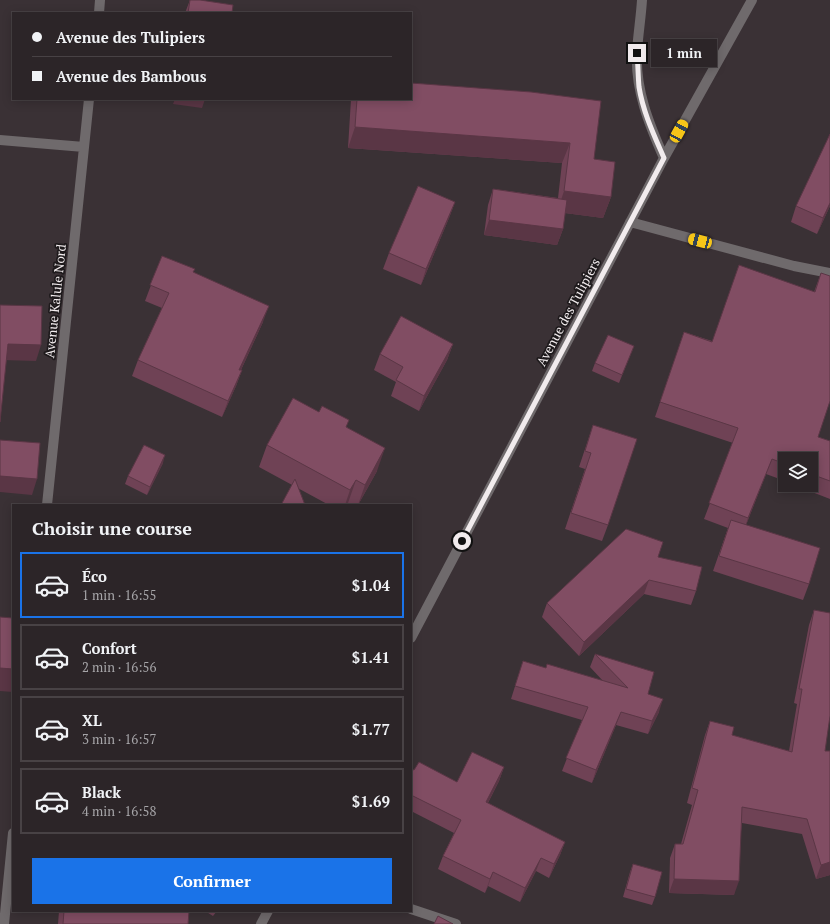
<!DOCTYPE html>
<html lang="fr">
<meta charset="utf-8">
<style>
:root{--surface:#2c2528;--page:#383134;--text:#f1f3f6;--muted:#a6a5a8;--line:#484245;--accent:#1a73e8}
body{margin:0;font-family:"PT Serif",serif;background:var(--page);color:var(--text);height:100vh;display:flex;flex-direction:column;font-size:15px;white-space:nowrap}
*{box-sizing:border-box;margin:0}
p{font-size:13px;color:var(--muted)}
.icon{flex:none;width:22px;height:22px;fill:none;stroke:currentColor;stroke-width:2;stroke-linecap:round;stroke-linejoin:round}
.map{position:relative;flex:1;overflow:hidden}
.panel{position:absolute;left:12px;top:504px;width:400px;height:408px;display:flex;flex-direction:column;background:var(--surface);border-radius:0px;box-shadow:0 2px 10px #0003,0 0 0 1px var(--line)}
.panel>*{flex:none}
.hud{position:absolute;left:12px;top:12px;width:400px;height:88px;border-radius:0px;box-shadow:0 2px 10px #0003,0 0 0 1px var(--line);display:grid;align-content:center;height:88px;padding:0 20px;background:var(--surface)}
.buttons{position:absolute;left:778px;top:452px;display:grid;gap:8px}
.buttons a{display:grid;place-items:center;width:40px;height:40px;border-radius:0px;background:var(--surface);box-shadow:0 2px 10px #0003,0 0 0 1px var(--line);font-size:20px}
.end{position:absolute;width:18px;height:18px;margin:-9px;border:5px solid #f1ebed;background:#111;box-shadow:0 0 0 2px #111}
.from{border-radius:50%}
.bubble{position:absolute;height:28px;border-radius:0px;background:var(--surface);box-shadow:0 2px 10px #0003,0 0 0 1px var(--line);font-size:13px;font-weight:800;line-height:28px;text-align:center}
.car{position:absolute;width:12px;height:24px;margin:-12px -6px;border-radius:5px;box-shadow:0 0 3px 1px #0007;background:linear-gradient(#f5c518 24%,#345 0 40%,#f5c518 0 76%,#345 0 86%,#f5c518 0)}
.hud b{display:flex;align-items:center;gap:14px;height:38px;font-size:15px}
.hud b+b{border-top:1px solid var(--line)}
.hud i{width:10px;height:10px;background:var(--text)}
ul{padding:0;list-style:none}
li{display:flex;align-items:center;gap:12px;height:66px;margin:0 8px 6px;padding:0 12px;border:2px solid var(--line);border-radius:0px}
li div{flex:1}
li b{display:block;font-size:15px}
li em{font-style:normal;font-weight:800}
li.active{border-color:var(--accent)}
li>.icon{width:36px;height:36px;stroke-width:1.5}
h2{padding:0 20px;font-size:18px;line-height:48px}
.primary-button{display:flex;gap:8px;margin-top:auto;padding:8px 20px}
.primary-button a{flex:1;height:46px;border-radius:0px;background:var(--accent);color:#fff;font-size:16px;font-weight:800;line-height:46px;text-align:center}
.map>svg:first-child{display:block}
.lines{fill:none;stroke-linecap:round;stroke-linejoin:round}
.street{stroke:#6f6a6c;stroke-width:10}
.wall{fill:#6f4255}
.shaded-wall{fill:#5a3645}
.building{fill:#814d63;stroke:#5a3645}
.route{stroke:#f1ebed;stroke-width:5}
.labels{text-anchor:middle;stroke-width:3.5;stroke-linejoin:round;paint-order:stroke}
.street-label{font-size:13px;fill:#f1ebed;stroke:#1e1a1c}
</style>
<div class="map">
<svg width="830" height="924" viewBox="0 0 830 924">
<rect width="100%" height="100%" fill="#3a3135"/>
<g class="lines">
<path class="street" d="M642 0C641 17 638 35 637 52 635 90 649 124 664 158
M99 13 100 0
M0 140 84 147
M630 222 794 266 830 273
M47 505 89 99
M411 638 664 158 752 0
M411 909 456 924
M4 924 13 833
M261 924 268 911"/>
</g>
<path class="wall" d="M190 0H200L232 13H185Z
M531 92 594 159 611 197 603 218 565 213 563 229 557 245 484 235 488 205 493 189 558 198 562 163 348 148 351 99H411Z
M455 202 449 218 421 285 383 269 389 253Z
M796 206H830L817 234 791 222Z
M162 256 194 272 263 322 241 370H242L236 386 222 417 132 376 138 360 162 308 145 301Z
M821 273 818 437 830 441V499L794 485H811V459H785V481L766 474 746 525 809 584 803 600 713 571 728 528 704 519 733 443 655 417 684 332 712 341 814 292Z
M453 344 447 360 419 411 391 396 396 382 374 370 380 354Z
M634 346 619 383 592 371 595 363Z
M593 425 608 525 602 541 565 529 585 469 579 467Z
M347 427 377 471 358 505H352L348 503 347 505H329L259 467 267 445Z
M163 463 147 495 125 484 128 476Z
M658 557 696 591 691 605 644 594 579 656 542 617 547 603Z
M814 610 825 751H830V875L816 879 802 834 742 823 734 895 669 893 670 858 675 844H681L692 805 687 803 705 735 710 721 732 735 789 751 797 704 794 703 809 625Z
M595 654 648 694 659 712 648 734 616 725 592 783 562 771 582 720 511 699 523 661 546 668 603 681 590 667Z
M504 767 499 781 488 803 565 842 560 855 549 878 536 871 520 902 488 886 485 893 438 869 443 856 454 833 411 811V769L414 770 457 782Z
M633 864 655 897 652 905 623 897 630 872Z
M59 911H189L188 924H58Z
M205 911H217L213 916Z"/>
<path class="shaded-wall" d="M175 99H205L202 108 173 104Z
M355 127 570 143 562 163 348 148Z
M564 191 611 197 603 218 557 212Z
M455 202 449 218 421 285 426 269Z
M830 203V206L817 234 823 218Z
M489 220 563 229 557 245 484 235Z
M269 306 263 322 234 385 239 370Z
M8 344 41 345 36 361 2 360Z
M453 344 447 360 419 411 424 396Z
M242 370 236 386 222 417 228 401Z
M385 448 377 471 358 505 365 485Z
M165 455 163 463 147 495 150 487Z
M772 459 766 474 743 533 748 518Z
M0 476 37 479 32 495 0 492Z
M356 480 348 503 347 505H345L350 490Z
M649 580 644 594 579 656 584 642Z
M0 668 13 669V692L0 691Z
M663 699 659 712 648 734 652 721Z
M621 712 616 725 592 783 596 770Z
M504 767 499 781 481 816 486 802Z
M565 842 560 855 549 878 554 864Z
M541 858 536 871 520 902 525 888Z
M830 862V875L816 879 821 865Z
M493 872 488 886 485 893 490 879Z
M674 879 739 881 734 895 669 893Z"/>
<path class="building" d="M190 0H200L233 5 232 13H188Z
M411 83 531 92 601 101 594 159 615 162 611 197 564 191 570 143 355 127 357 99H411Z
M830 134V203L823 218 796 206Z
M418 186 455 202 426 269 389 253Z
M493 189 567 200 563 229 489 220Z
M162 256 195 269 193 272 269 306 239 370H242L228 401 138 360 169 293 150 285Z
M739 265 815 292 821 273 830 276V401L818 437 830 441V481L811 474V459H785V464L772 459 748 518 709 503 738 428 660 402 684 332 712 342Z
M0 305 42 306 41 345 8 344 0 422Z
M401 316 453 344 424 396 396 380 403 367 380 354Z
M608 335 634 346 622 375 595 363Z
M293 398 319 412 322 406 349 420 346 427 385 448 365 485 356 480 350 490 267 445Z
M593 425 637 439 608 525 571 513 591 453 585 451Z
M0 440 40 443 37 479 0 476Z
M144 445 165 455 150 487 128 476Z
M295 479 305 505H281Z
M731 520 820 548 809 584 719 556Z
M626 529 663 542 658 557 702 567 696 591 649 580 584 642 547 603Z
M814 610 830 613V716L825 751H830V862L821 865 807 819 742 807 739 881 674 879 675 844H683L698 790 692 788 710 721 734 727 732 735 792 752 802 689H799Z
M0 617 13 618V669L0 668Z
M595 654 654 672 648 694 663 699 652 721 621 712 596 770 566 758 588 707 515 686 523 661 546 668 547 664 628 688Z
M472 752 504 767 486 802 565 842 554 864 541 858 525 888 493 872 490 879 443 856 461 820 411 795V769L414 770 419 762 457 782Z
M633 864 662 872 655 897 626 889Z
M64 911H189L188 924H63Z
M438 916 453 924H434Z"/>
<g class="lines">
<path class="route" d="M462 541 664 158C654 135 643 112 639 87 638 76 638 64 637 53"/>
</g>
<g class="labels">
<g class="street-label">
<text transform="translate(55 301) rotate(-84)" y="5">Avenue Kalule Nord</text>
<text transform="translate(568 312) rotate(-62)" y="5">Avenue des Tulipiers</text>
</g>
</g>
</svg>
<div class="buttons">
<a><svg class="icon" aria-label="layers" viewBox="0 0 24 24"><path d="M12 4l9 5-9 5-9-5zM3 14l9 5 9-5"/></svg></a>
</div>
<i class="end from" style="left:462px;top:541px"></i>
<i class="end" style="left:637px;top:53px"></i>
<div class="bubble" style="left:651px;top:39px;width:66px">1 min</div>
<i class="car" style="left:679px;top:131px;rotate:29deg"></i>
<i class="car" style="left:700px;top:241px;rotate:285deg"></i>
<div class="hud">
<b><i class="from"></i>Avenue des Tulipiers</b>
<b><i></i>Avenue des Bambous</b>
</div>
<section class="panel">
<h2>Choisir une course</h2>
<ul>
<li class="active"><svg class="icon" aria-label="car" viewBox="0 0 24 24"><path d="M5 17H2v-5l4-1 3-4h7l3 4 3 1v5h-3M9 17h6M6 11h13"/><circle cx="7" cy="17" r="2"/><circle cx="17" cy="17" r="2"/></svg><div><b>Éco</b><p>1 min · 16:55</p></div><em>$1.04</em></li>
<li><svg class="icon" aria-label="car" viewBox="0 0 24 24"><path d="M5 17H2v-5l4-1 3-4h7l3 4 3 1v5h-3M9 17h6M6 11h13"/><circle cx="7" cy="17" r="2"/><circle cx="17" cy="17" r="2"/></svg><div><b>Confort</b><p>2 min · 16:56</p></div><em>$1.41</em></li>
<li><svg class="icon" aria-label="car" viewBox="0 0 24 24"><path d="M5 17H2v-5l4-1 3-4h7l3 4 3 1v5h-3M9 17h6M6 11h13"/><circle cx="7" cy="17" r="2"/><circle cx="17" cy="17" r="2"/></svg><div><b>XL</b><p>3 min · 16:57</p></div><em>$1.77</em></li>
<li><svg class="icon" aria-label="car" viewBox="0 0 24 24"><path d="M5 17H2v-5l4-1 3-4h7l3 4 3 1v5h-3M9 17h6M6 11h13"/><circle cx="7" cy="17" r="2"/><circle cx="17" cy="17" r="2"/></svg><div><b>Black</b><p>4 min · 16:58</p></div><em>$1.69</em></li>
</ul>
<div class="primary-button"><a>Confirmer</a></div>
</section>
</div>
